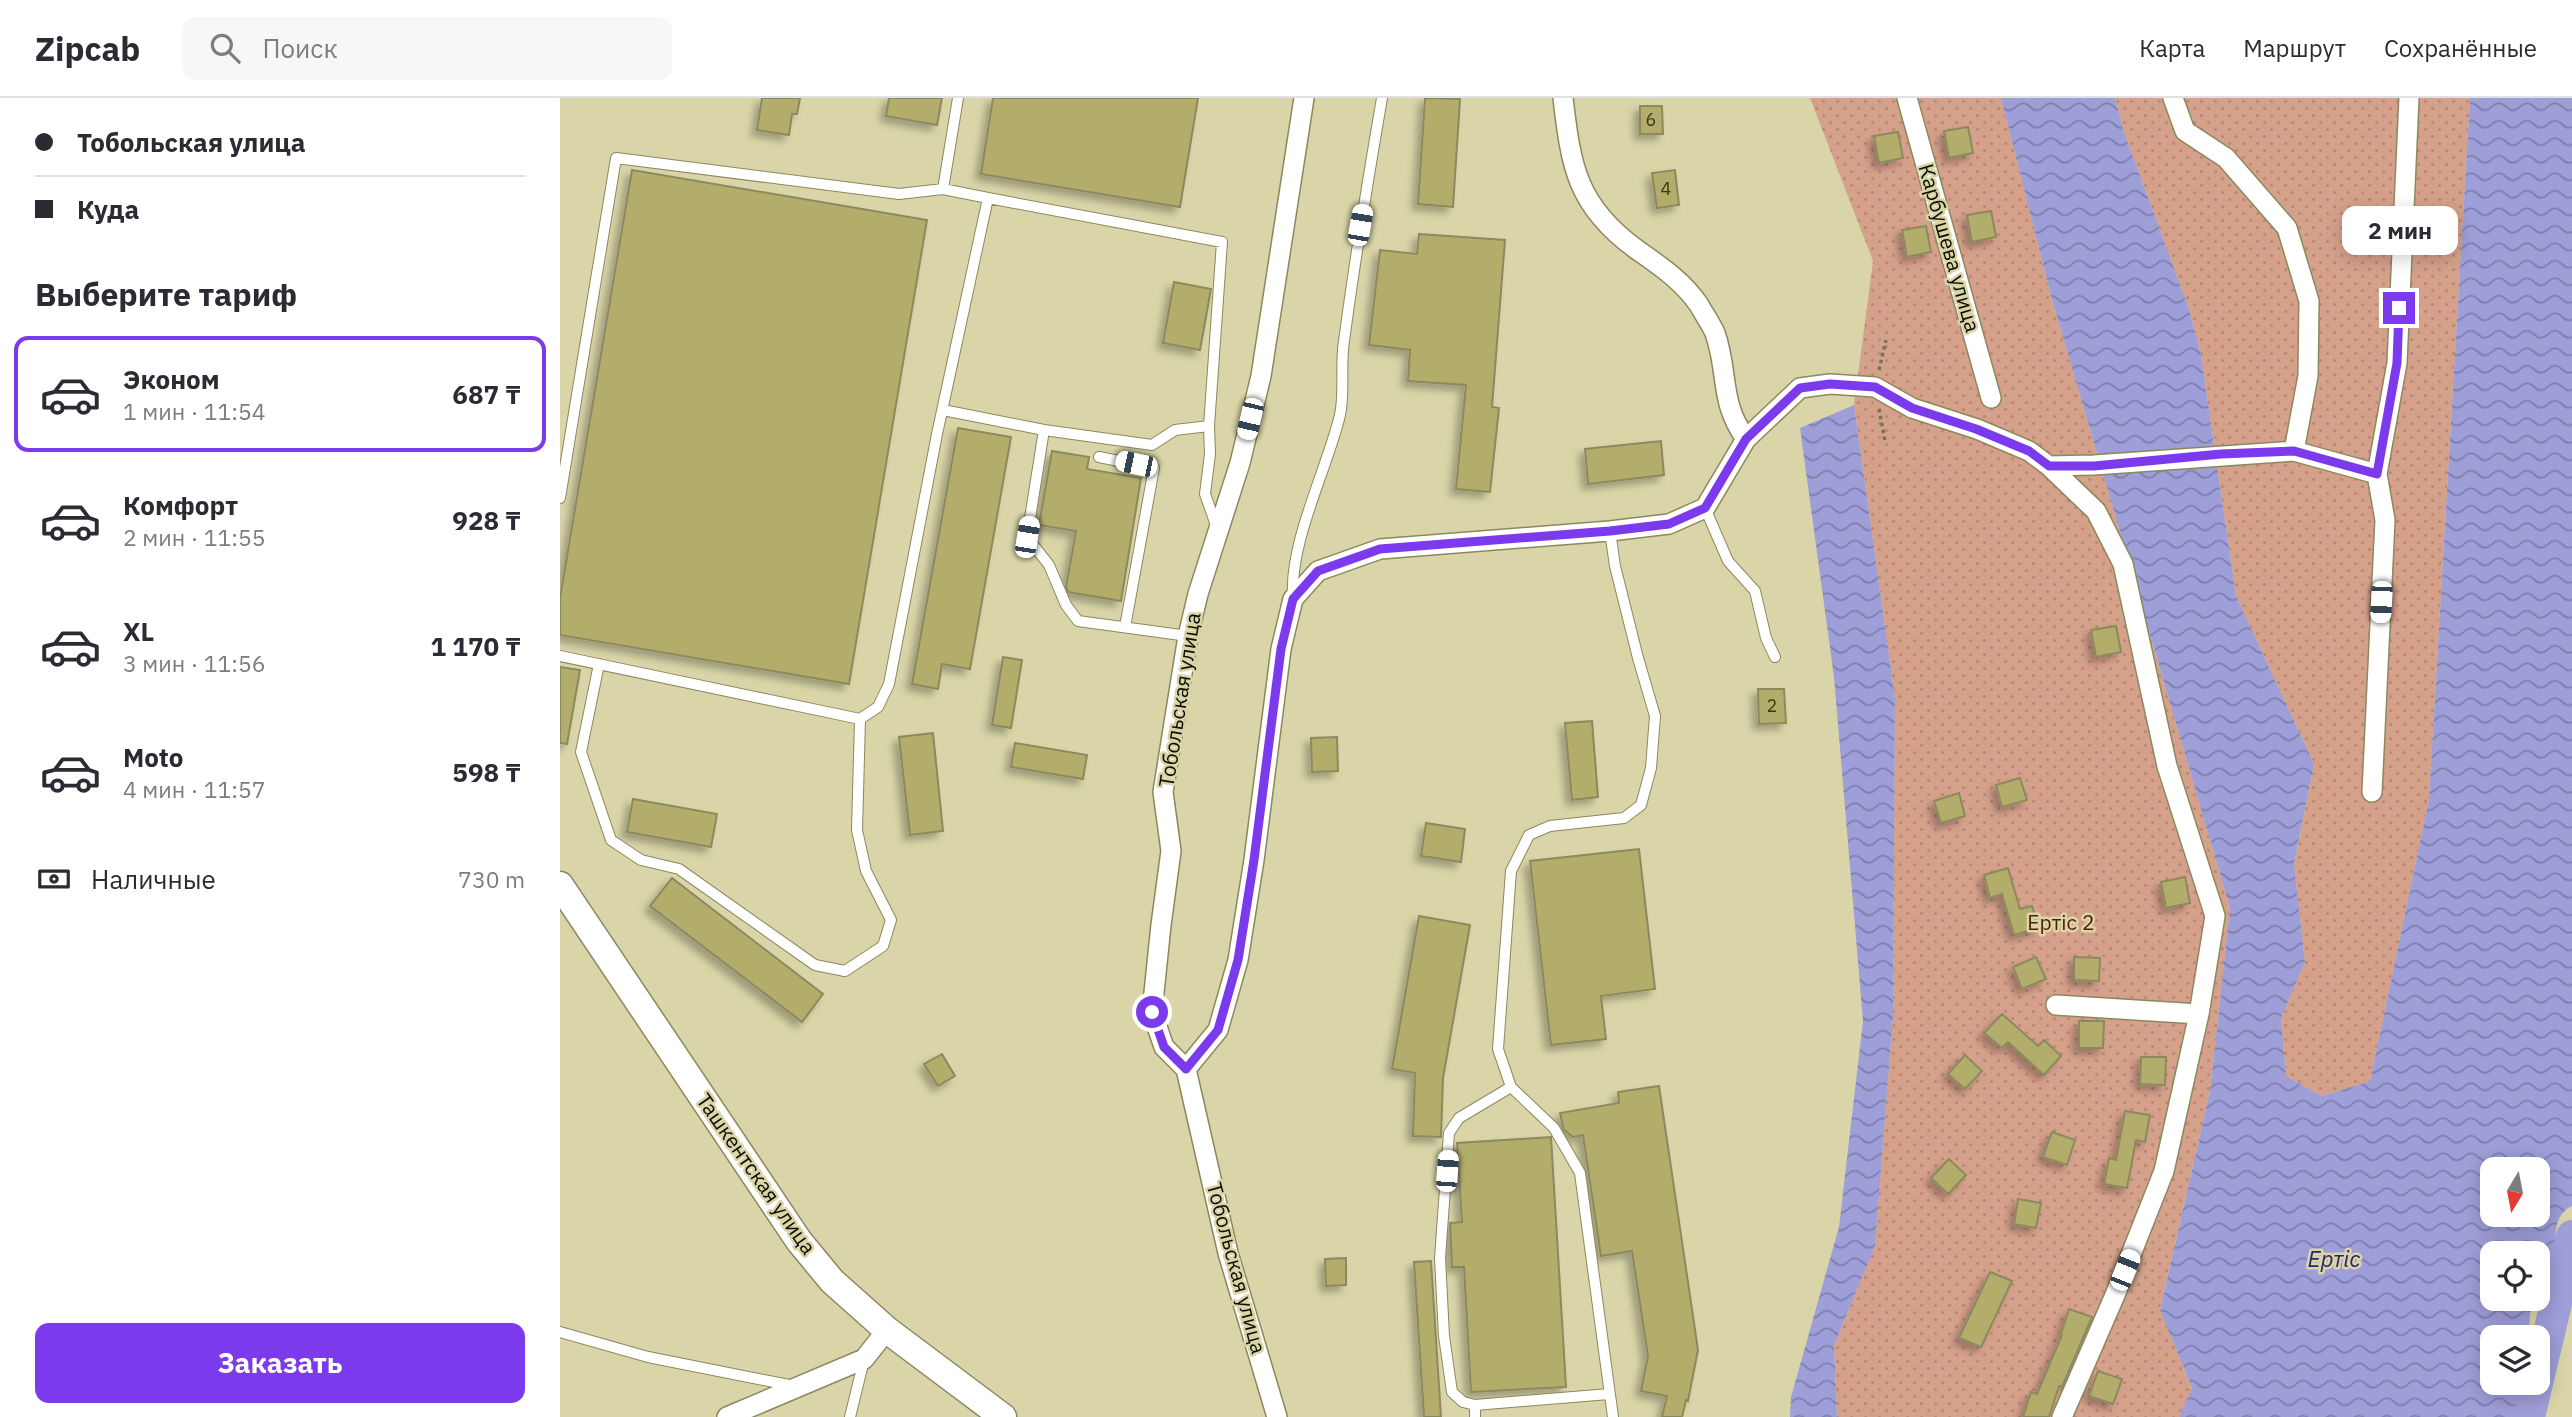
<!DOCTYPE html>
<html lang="ru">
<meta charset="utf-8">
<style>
:root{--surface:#fff;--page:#f7f7f7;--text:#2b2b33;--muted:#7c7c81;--line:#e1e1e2;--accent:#7c3aed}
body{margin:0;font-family:"IBM Plex Sans",sans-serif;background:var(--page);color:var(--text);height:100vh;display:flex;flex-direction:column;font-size:26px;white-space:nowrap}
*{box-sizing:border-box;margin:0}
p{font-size:23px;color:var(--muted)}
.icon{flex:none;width:38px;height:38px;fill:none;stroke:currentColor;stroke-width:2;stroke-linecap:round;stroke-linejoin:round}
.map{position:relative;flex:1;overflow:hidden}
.drawer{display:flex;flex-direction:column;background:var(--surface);width:560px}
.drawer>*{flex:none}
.hud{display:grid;align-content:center;height:154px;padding:0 35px;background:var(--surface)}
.needle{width:46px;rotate:190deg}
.tools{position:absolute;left:1920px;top:1059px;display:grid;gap:14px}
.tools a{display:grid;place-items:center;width:70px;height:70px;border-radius:14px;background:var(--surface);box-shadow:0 4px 18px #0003;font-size:35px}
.end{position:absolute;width:32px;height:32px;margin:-16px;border:9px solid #7c3aed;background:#fff;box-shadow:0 0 0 4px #fff}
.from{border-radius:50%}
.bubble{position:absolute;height:49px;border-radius:14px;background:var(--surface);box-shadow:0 4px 18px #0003;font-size:23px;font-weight:800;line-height:49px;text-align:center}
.car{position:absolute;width:21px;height:42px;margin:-21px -10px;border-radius:9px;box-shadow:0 0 5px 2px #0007;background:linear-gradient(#fff 24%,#345 0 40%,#fff 0 76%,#345 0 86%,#fff 0)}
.hud b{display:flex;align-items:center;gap:24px;height:66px;font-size:26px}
.hud b+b{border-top:2px solid var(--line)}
.hud i{width:18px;height:18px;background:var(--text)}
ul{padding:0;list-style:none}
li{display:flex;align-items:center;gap:21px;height:116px;margin:0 14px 10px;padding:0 21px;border:4px solid transparent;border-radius:14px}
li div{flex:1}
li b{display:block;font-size:26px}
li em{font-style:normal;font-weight:800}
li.current{border-color:var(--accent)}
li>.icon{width:63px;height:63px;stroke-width:1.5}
h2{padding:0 35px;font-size:32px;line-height:84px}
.pay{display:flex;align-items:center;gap:18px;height:77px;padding:0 35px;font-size:26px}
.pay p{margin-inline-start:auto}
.action{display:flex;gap:14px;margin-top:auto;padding:14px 35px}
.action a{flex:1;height:80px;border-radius:14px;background:var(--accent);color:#fff;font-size:28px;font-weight:800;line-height:80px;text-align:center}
header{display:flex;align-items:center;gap:42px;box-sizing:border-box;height:98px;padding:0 35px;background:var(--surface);border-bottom:2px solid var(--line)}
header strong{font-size:33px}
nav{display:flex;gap:38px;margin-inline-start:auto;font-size:24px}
.search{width:490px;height:63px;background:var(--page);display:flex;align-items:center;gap:18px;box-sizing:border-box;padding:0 24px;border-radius:14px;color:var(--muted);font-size:26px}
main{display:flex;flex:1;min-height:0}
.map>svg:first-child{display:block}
.grass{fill:url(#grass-dots)}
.water{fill:url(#water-waves);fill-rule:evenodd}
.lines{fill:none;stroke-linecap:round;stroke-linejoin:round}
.river{stroke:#9e9ed9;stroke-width:32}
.building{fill:#b3ad6c;stroke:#8d895e;stroke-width:2;filter:url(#shadow)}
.lane-casing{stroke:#8c885d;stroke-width:12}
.street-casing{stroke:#8c885d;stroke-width:22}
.secondary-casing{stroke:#8c885d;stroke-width:29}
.path{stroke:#767355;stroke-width:3.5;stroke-dasharray:3.5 3.5;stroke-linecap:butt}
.lane{stroke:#fff;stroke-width:10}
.street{stroke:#fff;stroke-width:19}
.secondary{stroke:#fff;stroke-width:26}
.route{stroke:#7c3aed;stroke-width:9}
.labels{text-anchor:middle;stroke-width:5;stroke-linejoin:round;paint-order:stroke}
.number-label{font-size:18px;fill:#39361c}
.street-label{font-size:21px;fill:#100e01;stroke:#d9d5a8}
.park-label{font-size:21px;fill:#561d00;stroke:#d9d5a8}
.water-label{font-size:23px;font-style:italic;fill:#2c2368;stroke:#d9d5a8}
</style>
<header>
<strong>Zipcab</strong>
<div class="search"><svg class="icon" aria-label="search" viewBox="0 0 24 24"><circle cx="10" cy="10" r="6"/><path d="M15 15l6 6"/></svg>Поиск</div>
<nav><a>Карта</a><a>Маршрут</a><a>Сохранённые</a></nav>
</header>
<main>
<section class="drawer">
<div class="hud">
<b><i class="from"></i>Тобольская улица</b>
<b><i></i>Куда</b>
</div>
<h2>Выберите тариф</h2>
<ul>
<li class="current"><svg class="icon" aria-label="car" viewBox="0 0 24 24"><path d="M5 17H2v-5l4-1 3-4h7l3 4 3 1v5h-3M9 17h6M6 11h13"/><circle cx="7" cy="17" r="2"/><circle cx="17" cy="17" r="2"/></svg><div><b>Эконом</b><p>1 мин · 11:54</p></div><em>687 ₸</em></li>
<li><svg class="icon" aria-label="car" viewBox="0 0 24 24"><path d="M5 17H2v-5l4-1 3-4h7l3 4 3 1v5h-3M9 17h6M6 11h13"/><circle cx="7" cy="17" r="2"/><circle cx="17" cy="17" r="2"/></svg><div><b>Комфорт</b><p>2 мин · 11:55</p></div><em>928 ₸</em></li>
<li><svg class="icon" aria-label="car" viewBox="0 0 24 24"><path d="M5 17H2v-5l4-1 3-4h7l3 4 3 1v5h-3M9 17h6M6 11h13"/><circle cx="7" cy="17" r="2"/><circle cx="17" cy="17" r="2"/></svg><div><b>XL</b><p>3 мин · 11:56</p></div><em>1 170 ₸</em></li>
<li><svg class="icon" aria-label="car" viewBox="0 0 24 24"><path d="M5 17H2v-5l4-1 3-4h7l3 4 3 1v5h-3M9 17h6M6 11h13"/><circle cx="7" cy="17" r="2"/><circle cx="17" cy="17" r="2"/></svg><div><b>Moto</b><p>4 мин · 11:57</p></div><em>598 ₸</em></li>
</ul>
<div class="pay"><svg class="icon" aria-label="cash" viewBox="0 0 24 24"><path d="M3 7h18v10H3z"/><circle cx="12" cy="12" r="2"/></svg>Наличные<p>730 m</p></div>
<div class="action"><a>Заказать</a></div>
</section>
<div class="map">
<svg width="2012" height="1319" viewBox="0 0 2012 1319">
<defs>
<pattern id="grass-dots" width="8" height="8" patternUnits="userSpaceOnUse" patternTransform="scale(1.75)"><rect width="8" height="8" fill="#d6a18b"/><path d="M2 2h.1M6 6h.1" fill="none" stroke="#b78976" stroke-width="1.8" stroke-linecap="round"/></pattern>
<pattern id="water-waves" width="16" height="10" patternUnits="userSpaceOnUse" patternTransform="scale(1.75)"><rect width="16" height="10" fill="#9e9ed9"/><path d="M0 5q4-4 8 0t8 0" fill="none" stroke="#7f7fae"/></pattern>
<filter id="shadow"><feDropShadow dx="-5.5" dy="5.5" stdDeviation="3.5" flood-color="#0004"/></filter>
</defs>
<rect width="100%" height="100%" fill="#d9d5a8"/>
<path class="grass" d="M1250 0H1441L1491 198 1670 810 1650 993 1600 1211 1632 1291 1619 1319H1277L1274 1247 1315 1147 1333 918 1335 600 1294 307 1313 163Z
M1555 0H1910L1869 701 1810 983 1762 998 1726 978 1721 920 1745 864 1734 767 1754 666 1676 498 1641 257 1630 214 1564 34Z"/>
<path class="water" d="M1441 0H1555L1564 34 1630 214 1641 257 1676 498 1754 666 1734 766 1745 864 1721 920 1726 978 1762 998 1810 983 1869 701 1910 0H2012V1108C1988 1119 1999 1149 1993 1169 1990 1180 1982 1190 1978 1200V1155H1932V1200H1977L1970 1215 1969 1239H1932V1284L1965 1285 1960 1319H1619L1632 1290 1600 1212 1650 993 1670 810 1491 198ZM1932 1071H1978V1116H1932Z
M1294 307 1335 600 1333 918 1315 1148 1274 1247 1277 1319H1230L1231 1299 1279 1129 1303 923 1274 579 1240 330Z"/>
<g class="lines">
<path class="river" d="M1969 1319 2012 1138"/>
</g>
<path class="building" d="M202 0H240L237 16H232L229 37 197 32Z
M329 0H382L377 27 326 18Z
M433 0H638L620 109 421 76Z
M865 0 900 1 893 109 858 106Z
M1080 8H1102L1103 36H1080Z
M1408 29 1413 55 1389 60 1384 33Z
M1338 34 1343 60 1319 65 1314 38Z
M72 72 367 122 289 586 0 537V500Z
M1115 72 1119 107 1097 110 1092 75Z
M1431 113 1436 139 1412 144 1407 117Z
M1366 128 1371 154 1347 159 1342 132Z
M859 136 945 142 932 309 939 310 930 394 896 391 906 287 848 283 850 252 809 247 820 152 857 156Z
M614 184 651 191 640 252 603 245Z
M398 330 451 339 410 571 382 566 378 591 352 586Z
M1101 343 1104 377 1028 386 1025 351Z
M492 353 529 359 527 371 581 380 561 503 508 494 506 489 516 433 479 427Z
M1556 528 1561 554 1536 559 1531 532Z
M443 559 462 562 451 630 432 627Z
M0 569 20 572 7 646 0 645Z
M1198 591H1224L1226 625 1199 626Z
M1032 623 1038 699 1012 702 1005 625Z
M373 635 383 733 350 737 339 639Z
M777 639 778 673 752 674 751 640Z
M455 645 527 657 523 681 451 669Z
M1460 680 1467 702 1442 709 1436 687Z
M1399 695 1405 718 1381 725 1374 703Z
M73 701 157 716 151 749 67 734Z
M866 725 905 731 901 764 861 758Z
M1079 751 1095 891 1041 898 1046 941 991 947 970 763Z
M1448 770 1460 811 1472 808 1479 830 1454 837 1442 796 1430 800 1424 777Z
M1625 779 1630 805 1606 810 1601 784Z
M112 780 263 896 242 924 90 808Z
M859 818 910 827 883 980 881 1039 853 1038 855 975 832 971Z
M1476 859 1486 881 1462 891 1453 869Z
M1514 859 1540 860 1539 883 1514 882Z
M1442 916 1478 948 1484 942 1501 958 1484 977 1448 944 1442 950 1424 935Z
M1519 923H1544L1543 950H1519Z
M382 956 395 978 378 988 364 966Z
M1405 957 1422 973 1405 991 1388 976Z
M1581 959H1606L1605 987 1580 986Z
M1099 988 1138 1252 1128 1303 1126 1302 1122 1319H1102L1107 1298 1081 1293 1088 1258 1072 1153 1041 1158 1023 1037 1013 1039 1004 1032 1000 1015 1059 1005 1058 994Z
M1565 1013 1590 1017 1585 1044 1576 1042 1567 1090 1544 1086 1549 1060 1556 1062Z
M1492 1034 1515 1042 1507 1067 1483 1059Z
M991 1039 1006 1289 911 1294 904 1169H892L890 1125 902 1124 897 1045Z
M1389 1061 1406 1077 1388 1096 1371 1080Z
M1458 1101 1481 1105 1476 1130 1454 1126Z
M786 1160V1187L766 1188 765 1161Z
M871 1163 881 1319H864L854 1164Z
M1430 1174 1452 1183 1421 1249 1399 1240Z
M1509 1211 1532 1219 1502 1289 1499 1288 1489 1319H1463L1471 1294 1477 1296 1502 1237 1501 1236Z
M1538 1273 1562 1281 1553 1306 1529 1298Z"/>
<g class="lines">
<defs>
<path id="lane" d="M383 91 398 0
M649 328 650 356 645 396 657 430
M484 332 467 439 489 467 506 507 518 523 628 538
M539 359 594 370 565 529
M0 400 56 60 339 96 383 91 428 100
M1145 410 1168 463 1195 493 1206 540 1215 559
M1050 433 1055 468 1078 560 1095 618 1091 670 1081 707 1064 720 990 728 969 737 951 773 938 951 951 989 994 1030 1020 1075 1053 1319
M733 497C730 443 767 371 780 317 785 294 780 267 784 243 795 161 808 81 822 0
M0 558 300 621 318 609 329 586 377 336 428 100 662 144 649 328 615 332 592 347 484 332 383 312
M39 566 21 654 51 742 81 762 119 771 255 867 285 873 323 848 331 822 306 773 297 732 300 621
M951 989 899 1020 889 1035 880 1160 884 1238 892 1294 903 1304 915 1307 1049 1296
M0 1234 88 1259 234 1288
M915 1307V1319
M290 1319 304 1262"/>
<path id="street" d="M1003 0C1011 69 1017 108 1076 151 1100 168 1123 183 1139 207 1144 216 1151 226 1155 235 1169 275 1159 304 1186 341
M1347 0 1431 300
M1613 0 1625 33 1666 60 1727 130 1749 203 1748 278 1734 353
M1489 368 1534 367 1734 353 1817 376 1825 422 1812 694
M1817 376 1837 265 1849 0
M1496 907 1639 916
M626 971 658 932 678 862 694 762 721 551 733 501 758 473 820 451 1050 433 1109 426 1145 410 1186 341 1240 290 1270 286 1315 289 1352 310 1417 331 1469 353 1489 368 1536 413 1563 466 1607 668 1655 818 1639 916 1604 1073 1555 1197 1502 1319
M167 1319 304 1261 327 1232
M717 1319 668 1155 626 971 604 949 592 914 601 827 611 753 603 694 628 538 638 496 680 365 701 278 744 0"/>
<path id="secondary" d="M0 787 239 1143 272 1183 327 1232 443 1319"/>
</defs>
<use href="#lane" class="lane-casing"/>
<use href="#street" class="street-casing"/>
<use href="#secondary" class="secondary-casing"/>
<path class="path" d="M1319 272 1326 242
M1319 311 1325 343"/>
<use href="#lane" class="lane"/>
<use href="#street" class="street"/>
<use href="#secondary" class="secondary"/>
</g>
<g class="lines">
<path class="route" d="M592 914 604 949 626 971 658 932 678 862 694 762 721 551 733 501 758 473 820 451 1050 433 1109 426 1145 410 1186 341 1240 290 1270 286 1315 289 1352 310 1416 331 1469 353 1489 368H1534L1661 356 1734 353 1817 376 1837 265 1839 210"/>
</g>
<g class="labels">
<g class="number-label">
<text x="1091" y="28">6</text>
<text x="1106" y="97">4</text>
<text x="1212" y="614">2</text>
</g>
<g class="street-label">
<text transform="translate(1389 150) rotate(74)" y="7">Карбушева улица</text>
<text transform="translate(620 602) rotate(-81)" y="7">Тобольская улица</text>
<text transform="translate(196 1076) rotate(55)" y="7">Ташкентская улица</text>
<text transform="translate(676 1170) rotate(75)" y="7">Тобольская улица</text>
</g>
<g class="park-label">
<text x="1501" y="832">Ертіс 2</text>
</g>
<g class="water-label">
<text x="1774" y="1169">Ертіс</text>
</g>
</g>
</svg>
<div class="tools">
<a><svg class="needle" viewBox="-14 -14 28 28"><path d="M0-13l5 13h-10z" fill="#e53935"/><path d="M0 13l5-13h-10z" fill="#7c7c81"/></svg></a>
<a><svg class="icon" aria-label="locate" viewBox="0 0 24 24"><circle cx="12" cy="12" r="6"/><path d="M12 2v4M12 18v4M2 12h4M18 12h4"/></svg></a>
<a><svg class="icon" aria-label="layers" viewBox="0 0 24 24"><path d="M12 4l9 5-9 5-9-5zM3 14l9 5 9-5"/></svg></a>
</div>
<i class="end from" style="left:592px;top:914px"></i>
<i class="end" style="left:1839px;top:210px"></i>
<div class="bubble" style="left:1782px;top:108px;width:116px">2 мин</div>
<i class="car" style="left:800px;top:127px;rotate:10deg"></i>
<i class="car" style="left:690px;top:321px;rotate:193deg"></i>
<i class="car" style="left:576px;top:366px;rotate:282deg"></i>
<i class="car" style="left:467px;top:439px;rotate:9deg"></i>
<i class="car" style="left:1821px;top:504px;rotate:183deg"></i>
<i class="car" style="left:887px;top:1073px;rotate:4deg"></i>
<i class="car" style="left:1565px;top:1172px;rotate:22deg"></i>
</div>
</main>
